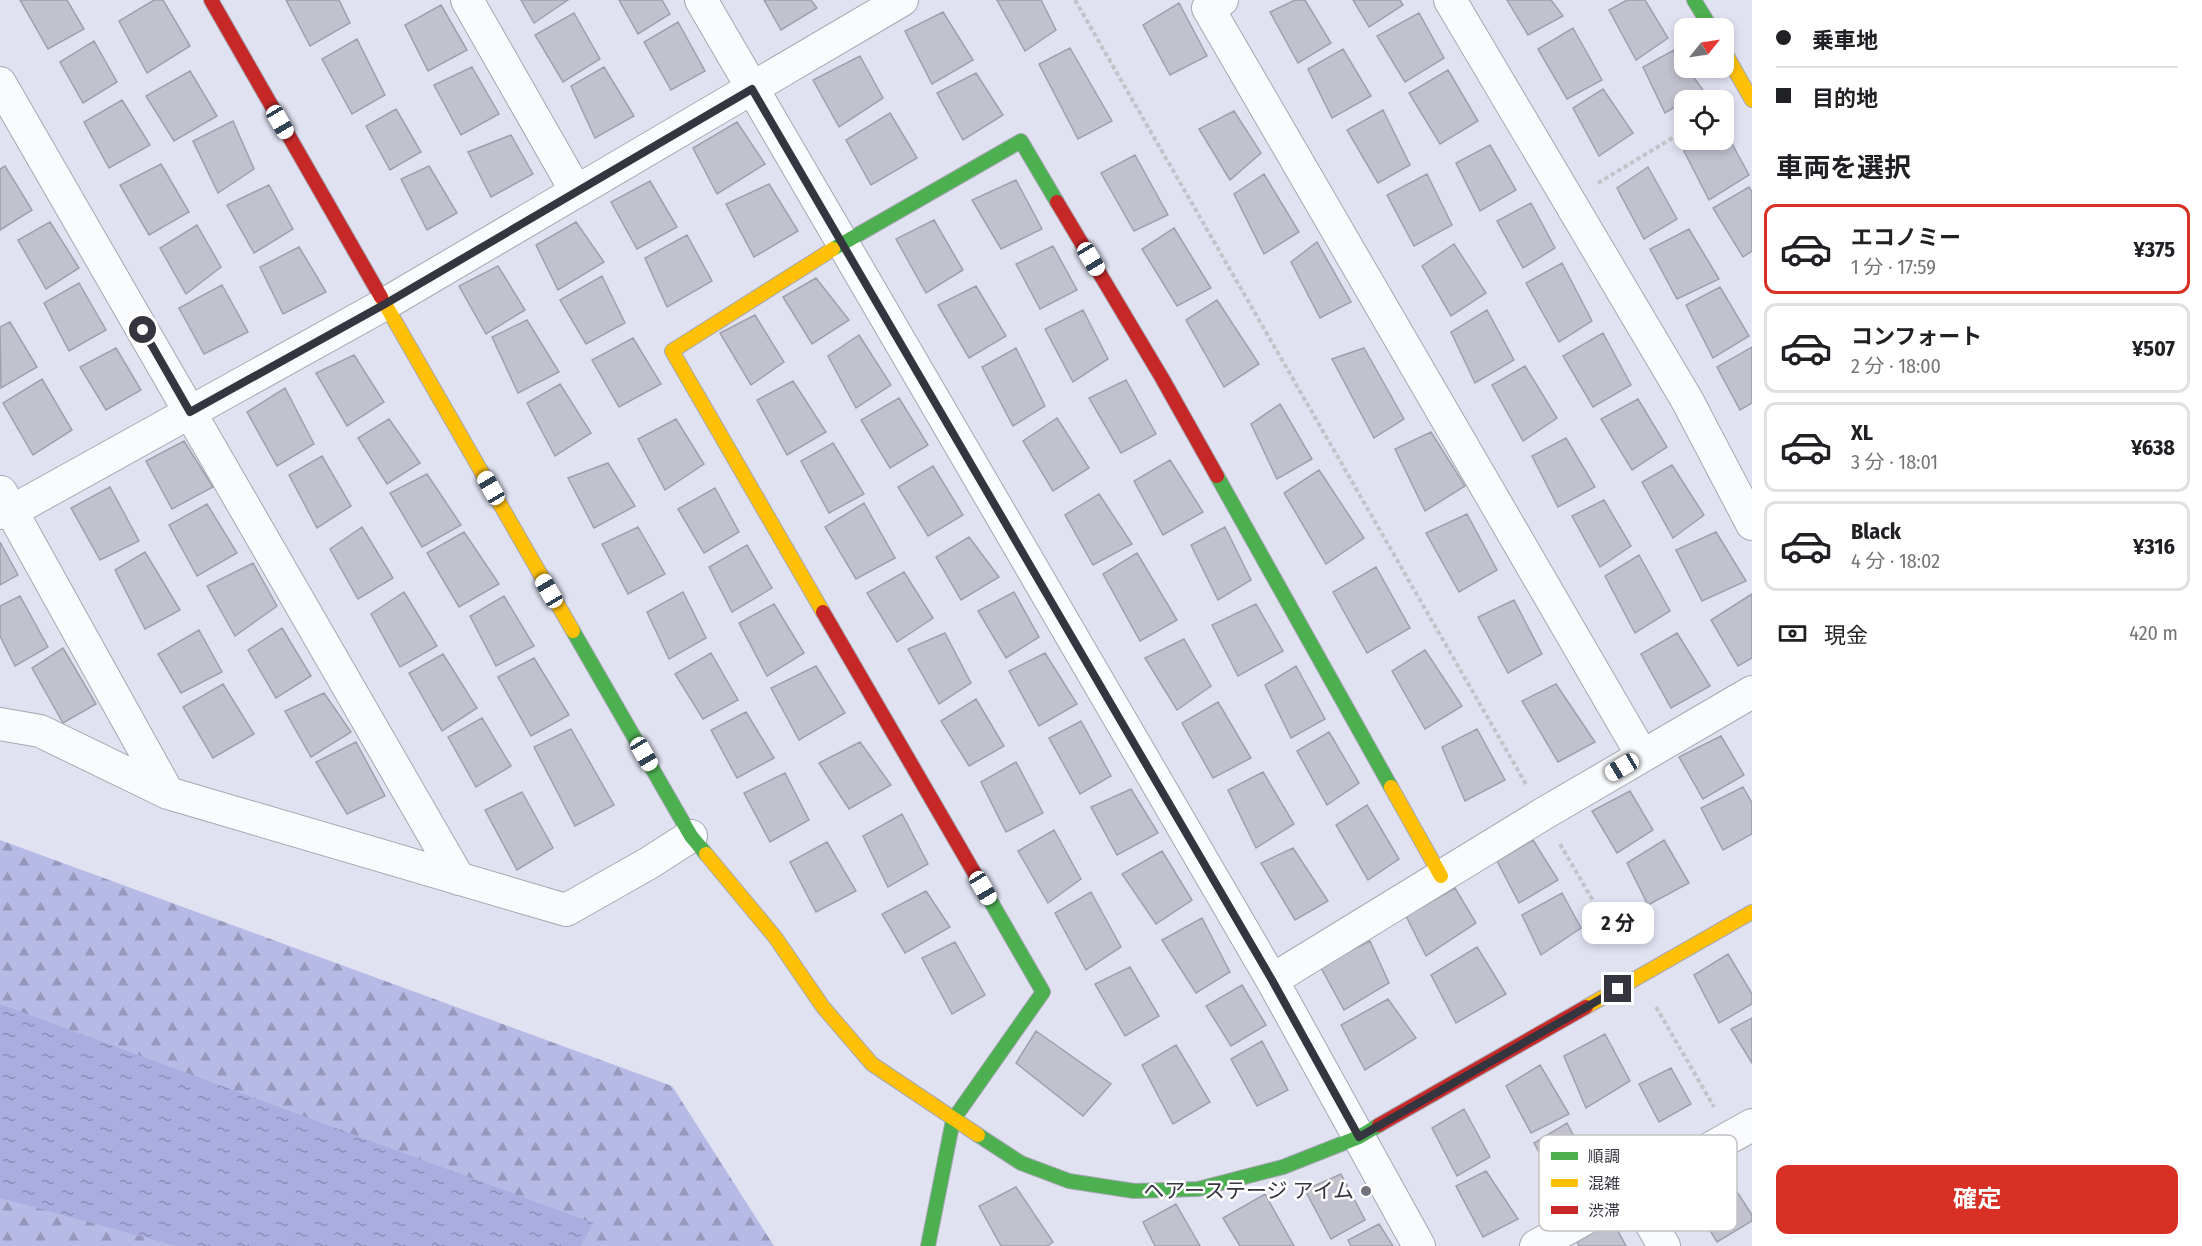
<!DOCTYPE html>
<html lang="ja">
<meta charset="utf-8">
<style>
:root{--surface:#fff;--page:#f6f6f6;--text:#202124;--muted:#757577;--line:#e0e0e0;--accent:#d93025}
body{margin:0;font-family:"Fira Sans Condensed","Noto Sans JP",sans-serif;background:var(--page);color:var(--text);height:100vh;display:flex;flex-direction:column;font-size:22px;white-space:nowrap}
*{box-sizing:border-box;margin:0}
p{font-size:20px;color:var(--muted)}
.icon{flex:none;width:33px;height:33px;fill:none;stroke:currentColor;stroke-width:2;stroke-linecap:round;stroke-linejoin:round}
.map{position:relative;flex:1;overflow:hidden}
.panel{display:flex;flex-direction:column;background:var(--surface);width:450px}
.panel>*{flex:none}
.hud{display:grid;align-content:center;height:132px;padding:0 24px;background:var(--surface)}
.needle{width:39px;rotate:60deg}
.controls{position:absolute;left:1674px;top:18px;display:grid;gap:12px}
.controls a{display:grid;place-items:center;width:60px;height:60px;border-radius:12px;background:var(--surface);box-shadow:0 3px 9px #0003;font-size:30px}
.end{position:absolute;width:27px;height:27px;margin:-14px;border:8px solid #353540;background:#fff;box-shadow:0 0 0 3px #fff}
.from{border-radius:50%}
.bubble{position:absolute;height:42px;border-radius:12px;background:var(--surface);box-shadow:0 3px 9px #0003;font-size:20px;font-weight:700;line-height:42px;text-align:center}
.car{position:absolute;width:18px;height:36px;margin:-18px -9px;border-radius:8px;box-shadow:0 0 4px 2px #0007;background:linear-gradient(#fff 24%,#345 0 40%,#fff 0 76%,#345 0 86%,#fff 0)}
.hud b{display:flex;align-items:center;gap:21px;height:57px;font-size:22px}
.hud b+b{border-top:2px solid var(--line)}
.hud i{width:15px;height:15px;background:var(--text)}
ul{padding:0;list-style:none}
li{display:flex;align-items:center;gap:18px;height:90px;margin:0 12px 9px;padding:0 12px;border:3px solid var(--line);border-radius:12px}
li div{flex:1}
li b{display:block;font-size:22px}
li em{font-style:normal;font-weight:700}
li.selected{border-color:var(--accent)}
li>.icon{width:54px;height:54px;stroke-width:1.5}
h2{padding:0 24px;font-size:27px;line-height:72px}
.pay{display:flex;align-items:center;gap:15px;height:66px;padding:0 24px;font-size:22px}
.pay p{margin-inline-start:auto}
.button{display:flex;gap:12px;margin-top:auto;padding:12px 24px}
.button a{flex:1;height:69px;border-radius:12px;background:var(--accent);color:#fff;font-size:24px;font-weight:700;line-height:69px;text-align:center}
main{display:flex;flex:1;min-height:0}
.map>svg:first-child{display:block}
.forest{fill:url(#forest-firs)}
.water{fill:url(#water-ripples)}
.building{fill:#c1c2ce;stroke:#a0a0ac;stroke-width:1.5}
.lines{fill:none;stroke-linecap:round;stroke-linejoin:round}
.street-casing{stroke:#a6a7b3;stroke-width:34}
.fast-casing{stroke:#a6a7b3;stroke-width:16}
.slow-casing{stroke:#a6a7b3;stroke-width:16}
.jam-casing{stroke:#a6a7b3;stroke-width:16}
.path{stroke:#c3c3ca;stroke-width:4;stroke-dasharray:4.5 3;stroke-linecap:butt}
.street{stroke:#fafbfd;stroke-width:32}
.fast{stroke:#4caf50;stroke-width:14}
.slow{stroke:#ffc107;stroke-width:14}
.jam{stroke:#c62828;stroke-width:14}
.route{stroke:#353540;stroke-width:8}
.poi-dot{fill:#71727e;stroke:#fff;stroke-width:2}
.labels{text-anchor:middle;stroke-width:5;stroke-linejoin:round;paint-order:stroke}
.poi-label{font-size:21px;fill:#353540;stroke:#fff;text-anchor:end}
.key{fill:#fff;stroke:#c2c2c6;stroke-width:1.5}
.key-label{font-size:16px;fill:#353540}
</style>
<main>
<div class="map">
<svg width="1752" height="1246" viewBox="0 0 1752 1246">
<defs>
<pattern id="forest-firs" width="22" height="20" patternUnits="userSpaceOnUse" patternTransform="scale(1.5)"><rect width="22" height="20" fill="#b8bae6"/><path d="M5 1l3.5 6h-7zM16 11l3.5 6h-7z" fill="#9698bc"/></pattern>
<pattern id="water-ripples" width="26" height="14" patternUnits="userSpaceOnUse" patternTransform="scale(1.5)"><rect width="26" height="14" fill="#abade1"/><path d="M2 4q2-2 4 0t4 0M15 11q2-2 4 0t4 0" fill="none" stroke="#8c8eb8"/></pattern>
</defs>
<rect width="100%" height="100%" fill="#e1e2f1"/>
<path class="forest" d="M0 840 672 1086 774 1246H0Z"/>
<path class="water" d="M0 1004 593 1223 581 1246H177L0 1198Z"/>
<path class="building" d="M20 0H67L84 29 48 49Z
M154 0H163L190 46 147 73 119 21Z
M286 0H339L350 23 310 46Z
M521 0H568L534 23Z
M619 0H662L670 14 638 34Z
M764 0H811L817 8 781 30Z
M997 0H1041L1056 30 1025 51Z
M1295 0H1305L1331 43 1298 63 1270 12Z
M1353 0H1400L1403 5 1369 27Z
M1507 0H1551L1563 16 1528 35Z
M1627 0H1645L1668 38 1636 60 1609 10Z
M1179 3 1207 56 1170 75 1143 25Z
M441 5 467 50 428 71 405 25Z
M943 12 973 60 932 84 905 31Z
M574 13 600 59 563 82 535 35Z
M1419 13 1444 58 1405 82 1377 36Z
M678 22 705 71 671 90 644 42Z
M1573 28 1602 80 1567 99 1538 49Z
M357 39 385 95 352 114 322 59Z
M94 41 117 82 83 103 60 62Z
M1070 48 1112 121 1078 139 1039 64Z
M1343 49 1371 96 1332 118 1308 69Z
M1674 50 1684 64V68H1687L1703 90 1665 113 1643 67Z
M860 56 883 98 839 127 813 80Z
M472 67 499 114 461 135 434 85Z
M604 67 634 116 595 138 571 86Z
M1448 70 1478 121 1440 144 1409 93Z
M190 71 217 116 174 141 146 96Z
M976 73 1003 115 963 140 937 93Z
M1603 89 1633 133 1599 156 1573 108Z
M122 100 150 145 109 168 84 122Z
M396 109 421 152 390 170 366 126Z
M1383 110 1410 165 1378 183 1347 130Z
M1234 111 1261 153 1230 180 1199 129Z
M890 113 917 158 871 185 846 140Z
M233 121 254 169 218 193 193 141Z
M737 122 765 164 717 194 693 148Z
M1724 129 1749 175 1709 200 1684 151 1704 140H1724Z
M511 135 533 174 491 197 468 152Z
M1490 145 1516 190 1480 211 1456 163Z
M1135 155 1168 215 1134 231 1101 173Z
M161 164 189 212 149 235 120 185Z
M5 166 32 210 0 230V169Z
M429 166 457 213 427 230 401 179Z
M1648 167 1677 219 1644 239 1617 188Z
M1264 174 1299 232 1264 254 1234 194Z
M1427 174 1452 225 1414 246 1387 195Z
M1016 180 1042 229 1001 249 972 200Z
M650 181 677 227 637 249 611 202Z
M769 184 798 231 754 257 726 204Z
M269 185 293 229 254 253 227 205Z
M1749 187 1752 192V251L1743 257 1713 208Z
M1531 203 1555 248 1523 268 1497 221Z
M934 220 963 270 926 293 896 239Z
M50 222 79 268 46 289 18 240Z
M576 222 604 262 558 290 536 245Z
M197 225 221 267 186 294 160 248Z
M1174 228 1211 288 1177 306 1142 249Z
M1689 229 1719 279 1677 299 1650 249Z
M687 235 712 281 667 307 645 258Z
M1317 242 1351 302 1320 318 1291 262Z
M1454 244 1486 293 1451 316 1422 266Z
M1053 246 1077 290 1040 309 1016 264Z
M299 247 326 292 283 314 260 267Z
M1562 263 1592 321 1559 342 1526 283Z
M498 266 525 310 486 334 459 286Z
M602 276 625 323 586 344 560 300Z
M816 278 849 320 812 344 783 297Z
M79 283 106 330 69 351 44 303Z
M222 285 248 332 204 354 179 308Z
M976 286 1006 336 969 358 938 305Z
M1720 287 1749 336 1713 358 1686 305Z
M1217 300 1259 364 1224 387 1186 320Z
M1083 310 1108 359 1073 382 1045 329Z
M1487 310 1514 360 1475 383 1451 332Z
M755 315 784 362 751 385 720 333Z
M527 320 559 372 518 393 492 337Z
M10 322 37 367 1 388 0 327Z
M1603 333 1631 385 1593 407 1563 356Z
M859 335 891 385 856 408 828 356Z
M633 338 661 384 619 407 592 360Z
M1752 347V403L1740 410 1717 367Z
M116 348 141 390 106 410 80 367Z
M1016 348 1045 406 1013 426 982 367Z
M1364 348 1404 419 1374 438 1332 359Z
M354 355 384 402 347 426 316 373Z
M1525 366 1557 418 1523 441 1492 385Z
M42 379 72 430 33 455 3 403Z
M1126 380 1156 434 1121 453 1089 398Z
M793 381 826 432 787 455 757 400Z
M560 384 591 433 555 456 527 403Z
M285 388 314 444 277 466 247 412Z
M899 398 928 445 890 468 861 420Z
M1638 399 1667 447 1632 470 1601 419Z
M1280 404 1312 459 1277 479 1251 424Z
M1057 418 1089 468 1053 491 1023 441Z
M389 419 420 463 387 484 358 438Z
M676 419 704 464 665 490 638 439Z
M1431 432 1465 486 1425 511 1395 449Z
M1566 438 1595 487 1558 507 1532 456Z
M184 441 213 487 172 509 146 461Z
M833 443 864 494 829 513 801 461Z
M322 456 351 506 317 528 289 475Z
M1170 460 1203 512 1163 535 1134 481Z
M608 463 635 506 594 528 568 478Z
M1672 465 1704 515 1673 538 1642 482Z
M933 466 963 515 928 536 898 487Z
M1319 470 1364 538 1326 564 1284 493Z
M427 474 461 525 422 547 390 493Z
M110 487 139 541 100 560 71 508Z
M715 488 739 532 704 553 678 509Z
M1099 494 1132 544 1093 565 1065 515Z
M1604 500 1631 546 1600 567 1572 516Z
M864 503 895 558 856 579 825 527Z
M207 504 237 553 197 576 169 525Z
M1467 514 1497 570 1459 592 1426 533Z
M362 527 393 578 358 599 330 549Z
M638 527 665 574 628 594 602 544Z
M1225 527 1251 580 1218 600 1191 545Z
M464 532 499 584 459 607 427 553Z
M1716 532 1746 581 1702 601 1676 550Z
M969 537 999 577 961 600 936 557Z
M0 542 18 575 0 585Z
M747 545 772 588 732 612 709 567Z
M145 552 180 610 145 629 115 570Z
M1137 553 1177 620 1140 641 1103 574Z
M1639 555 1670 611 1635 633 1605 576Z
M253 563 277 606 235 636 207 586Z
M1376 567 1410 628 1367 653 1333 592Z
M904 572 933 618 897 642 867 593Z
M404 592 437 646 400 667 371 614Z
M683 592 706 638 669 659 647 612Z
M1014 592 1039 637 1006 658 978 611Z
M1752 594V658L1738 666 1711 620Z
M20 596 48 647 15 666 0 636V606Z
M504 596 534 646 496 666 470 616Z
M1514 600 1542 654 1508 673 1478 617Z
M774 604 804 653 767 676 739 623Z
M1256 604 1283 651 1238 676 1212 625Z
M282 628 311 676 276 698 248 650Z
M199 630 222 672 181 693 158 654Z
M945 633 971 683 939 704 908 649Z
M1677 633 1710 686 1671 708 1641 654Z
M1184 639 1211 686 1177 710 1145 658Z
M63 648 96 704 63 723 32 668Z
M1425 650 1462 706 1425 729 1392 671Z
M711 653 738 700 703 719 675 674Z
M1045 653 1077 704 1039 726 1009 671Z
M443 654 477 708 442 731 409 673Z
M534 658 569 715 531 736 498 677Z
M816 666 845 713 799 740 771 688Z
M1296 666 1325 719 1291 738 1265 685Z
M223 684 254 734 213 758 183 707Z
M1556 684 1595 742 1558 762 1522 701Z
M324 693 351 732 311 757 285 711Z
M976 699 1004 746 969 766 941 721Z
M1218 702 1251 758 1213 778 1182 723Z
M746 712 774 758 737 778 711 730Z
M482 718 511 766 476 787 448 737Z
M1081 721 1111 776 1080 794 1049 738Z
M571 729 614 805 575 826 534 747Z
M1477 729 1505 780 1465 801 1442 747Z
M1329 732 1359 783 1327 805 1297 751Z
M1721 736 1744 775 1703 799 1679 757Z
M356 742 385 796 347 814 316 762Z
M860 742 891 785 849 809 819 763Z
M1016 762 1043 813 1006 832 981 782Z
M1263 772 1294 824 1256 848 1228 790Z
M785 773 809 820 770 842 744 793Z
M1743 787 1752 803V834L1723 850 1701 808Z
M1131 789 1158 833 1117 855 1091 807Z
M1630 791 1653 830 1617 853 1592 811Z
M522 792 553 848 517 870 485 810Z
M1367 805 1399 859 1368 880 1336 825Z
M902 814 928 864 888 887 863 836Z
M1054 830 1081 879 1048 903 1018 851Z
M1533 840 1558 880 1519 903 1497 861Z
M1664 840 1689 883 1648 905 1627 863Z
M827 842 856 891 816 912 790 862Z
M1293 848 1328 901 1295 920 1261 863Z
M1162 851 1192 900 1156 924 1122 874Z
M1455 888 1476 923 1426 956 1406 916Z
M926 891 950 927 905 953 882 914Z
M1091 892 1121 947 1086 970 1055 913Z
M1562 893 1581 928 1541 955 1522 915Z
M1202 918 1230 972 1196 993 1162 940Z
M1370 941 1389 983 1344 1010 1320 966Z
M955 942 985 995 952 1014 922 958Z
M1477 947 1506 994 1456 1023 1431 975Z
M1728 954 1752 994V1004L1719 1023 1694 975Z
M1130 967 1159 1016 1125 1036 1095 984Z
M1242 985 1266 1025 1231 1046 1206 1006Z
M1388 999 1416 1038 1365 1070 1341 1025Z
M1752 1018V1063L1731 1029Z
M1036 1031 1111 1084 1083 1116 1016 1063Z
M1605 1034 1630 1081 1586 1108 1564 1056Z
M1262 1041 1288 1090 1257 1106 1231 1059Z
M1176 1045 1210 1102 1173 1124 1142 1065Z
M1540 1065 1569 1114 1531 1133 1506 1086Z
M1671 1068 1691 1104 1659 1122 1639 1084Z
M1464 1109 1490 1157 1457 1176 1432 1128Z
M1567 1123 1597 1181 1565 1199 1534 1143Z
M1719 1164 1752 1215V1221L1717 1242 1683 1186Z
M1486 1171 1518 1219 1483 1237 1456 1186Z
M1341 1174 1365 1220 1331 1239 1305 1190Z
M1016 1187 1053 1242 1047 1246H1001L979 1206Z
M1265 1194 1294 1246H1240L1223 1218Z
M1176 1204 1200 1246H1155L1143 1222Z
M1612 1220 1626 1246H1579L1576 1240Z
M1379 1224 1393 1246H1351L1348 1240Z"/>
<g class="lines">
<defs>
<path id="street" d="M467 0 576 191
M701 0 1272 980 1419 1246
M1222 0 1208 8 1642 755
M1450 0 1687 400 1752 524
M0 83 459 879
M1 492 168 793
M0 513 12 511 385 304 902 0
M0 724 40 731 168 793 566 910 649 863 691 836
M1272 980 1543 814 1752 692
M1633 1192 1664 1246
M1536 1246 1752 1125"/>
<path id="fast" d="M1694 0 1711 28
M833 249 1021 141 1057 202
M1217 476 1391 787
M573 631 691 836 706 854
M978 1135 1021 1163 1069 1181 1134 1191 1198 1189 1283 1167 1359 1137 1379 1125
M928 1246 953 1120 1043 992 975 874"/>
<path id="slow" d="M1724 51 1752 100
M381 297 573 631
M823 612 672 351 833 249
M1391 787 1441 876
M706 854 775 937 823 1007 872 1064 978 1135
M1586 1007 1752 912"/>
<path id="jam" d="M211 0 381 297
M1057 202 1162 378 1217 476
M823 612 975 874
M1379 1125 1586 1007"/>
</defs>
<use href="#street" class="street-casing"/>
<use href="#fast" class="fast-casing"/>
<use href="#slow" class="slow-casing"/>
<use href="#jam" class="jam-casing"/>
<path class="path" d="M1075 0 1527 786
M1598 183 1684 131
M1560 844 1617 942
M1656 1007 1714 1107"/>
<use href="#street" class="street"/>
<use href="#fast" class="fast"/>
<use href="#slow" class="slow"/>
<use href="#jam" class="jam"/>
</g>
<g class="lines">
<path class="route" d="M143 330 190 412 385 304 752 89 1272 980 1359 1137 1618 989"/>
</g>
<circle class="poi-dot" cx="1366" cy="1191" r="6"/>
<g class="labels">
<g class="poi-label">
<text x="1354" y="1198">ヘアーステージ アイム</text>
</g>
</g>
<rect x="1539" y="1135" width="198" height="96" rx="9" class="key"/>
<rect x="1551" y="1152" width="27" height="8" fill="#4caf50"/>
<rect x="1551" y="1179" width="27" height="8" fill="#ffc107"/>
<rect x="1551" y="1206" width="27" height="8" fill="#c62828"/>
<g class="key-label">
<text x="1588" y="1162">順調</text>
<text x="1588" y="1189">混雑</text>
<text x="1588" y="1216">渋滞</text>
</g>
</svg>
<div class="controls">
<a><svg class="needle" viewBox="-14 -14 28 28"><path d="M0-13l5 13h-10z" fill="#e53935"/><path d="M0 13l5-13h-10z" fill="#757577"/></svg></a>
<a><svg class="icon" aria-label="locate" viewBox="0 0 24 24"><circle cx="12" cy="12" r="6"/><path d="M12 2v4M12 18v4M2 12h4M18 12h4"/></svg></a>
</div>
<i class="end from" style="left:143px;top:330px"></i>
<i class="end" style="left:1618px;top:989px"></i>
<div class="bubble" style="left:1582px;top:902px;width:72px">2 分</div>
<i class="car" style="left:280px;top:122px;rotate:150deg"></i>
<i class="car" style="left:1091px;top:259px;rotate:149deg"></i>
<i class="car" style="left:491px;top:488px;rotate:330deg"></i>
<i class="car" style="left:549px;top:591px;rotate:330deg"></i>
<i class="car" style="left:644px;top:754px;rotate:150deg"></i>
<i class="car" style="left:1622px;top:767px;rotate:239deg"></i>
<i class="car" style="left:983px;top:888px;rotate:150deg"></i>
</div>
<section class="panel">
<div class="hud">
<b><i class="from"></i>乗車地</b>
<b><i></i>目的地</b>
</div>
<h2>車両を選択</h2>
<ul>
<li class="selected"><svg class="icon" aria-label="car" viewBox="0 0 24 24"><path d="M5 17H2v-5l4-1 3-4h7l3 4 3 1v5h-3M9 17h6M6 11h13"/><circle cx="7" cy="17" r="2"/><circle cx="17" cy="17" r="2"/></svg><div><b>エコノミー</b><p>1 分 · 17:59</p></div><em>¥375</em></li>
<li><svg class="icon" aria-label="car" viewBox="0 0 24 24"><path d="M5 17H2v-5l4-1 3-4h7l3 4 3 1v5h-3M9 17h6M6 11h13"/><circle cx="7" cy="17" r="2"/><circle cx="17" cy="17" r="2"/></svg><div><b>コンフォート</b><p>2 分 · 18:00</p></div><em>¥507</em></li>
<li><svg class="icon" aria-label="car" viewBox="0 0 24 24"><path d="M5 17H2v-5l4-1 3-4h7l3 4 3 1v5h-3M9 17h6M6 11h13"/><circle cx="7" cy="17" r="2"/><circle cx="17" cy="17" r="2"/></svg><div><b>XL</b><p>3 分 · 18:01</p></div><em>¥638</em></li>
<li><svg class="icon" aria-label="car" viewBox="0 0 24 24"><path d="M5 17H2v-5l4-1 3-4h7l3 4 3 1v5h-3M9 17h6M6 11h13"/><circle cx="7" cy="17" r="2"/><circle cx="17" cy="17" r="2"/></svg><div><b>Black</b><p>4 分 · 18:02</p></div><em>¥316</em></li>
</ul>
<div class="pay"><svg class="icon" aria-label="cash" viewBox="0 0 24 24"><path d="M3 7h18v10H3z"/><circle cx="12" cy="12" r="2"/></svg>現金<p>420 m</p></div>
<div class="button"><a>確定</a></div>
</section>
</main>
